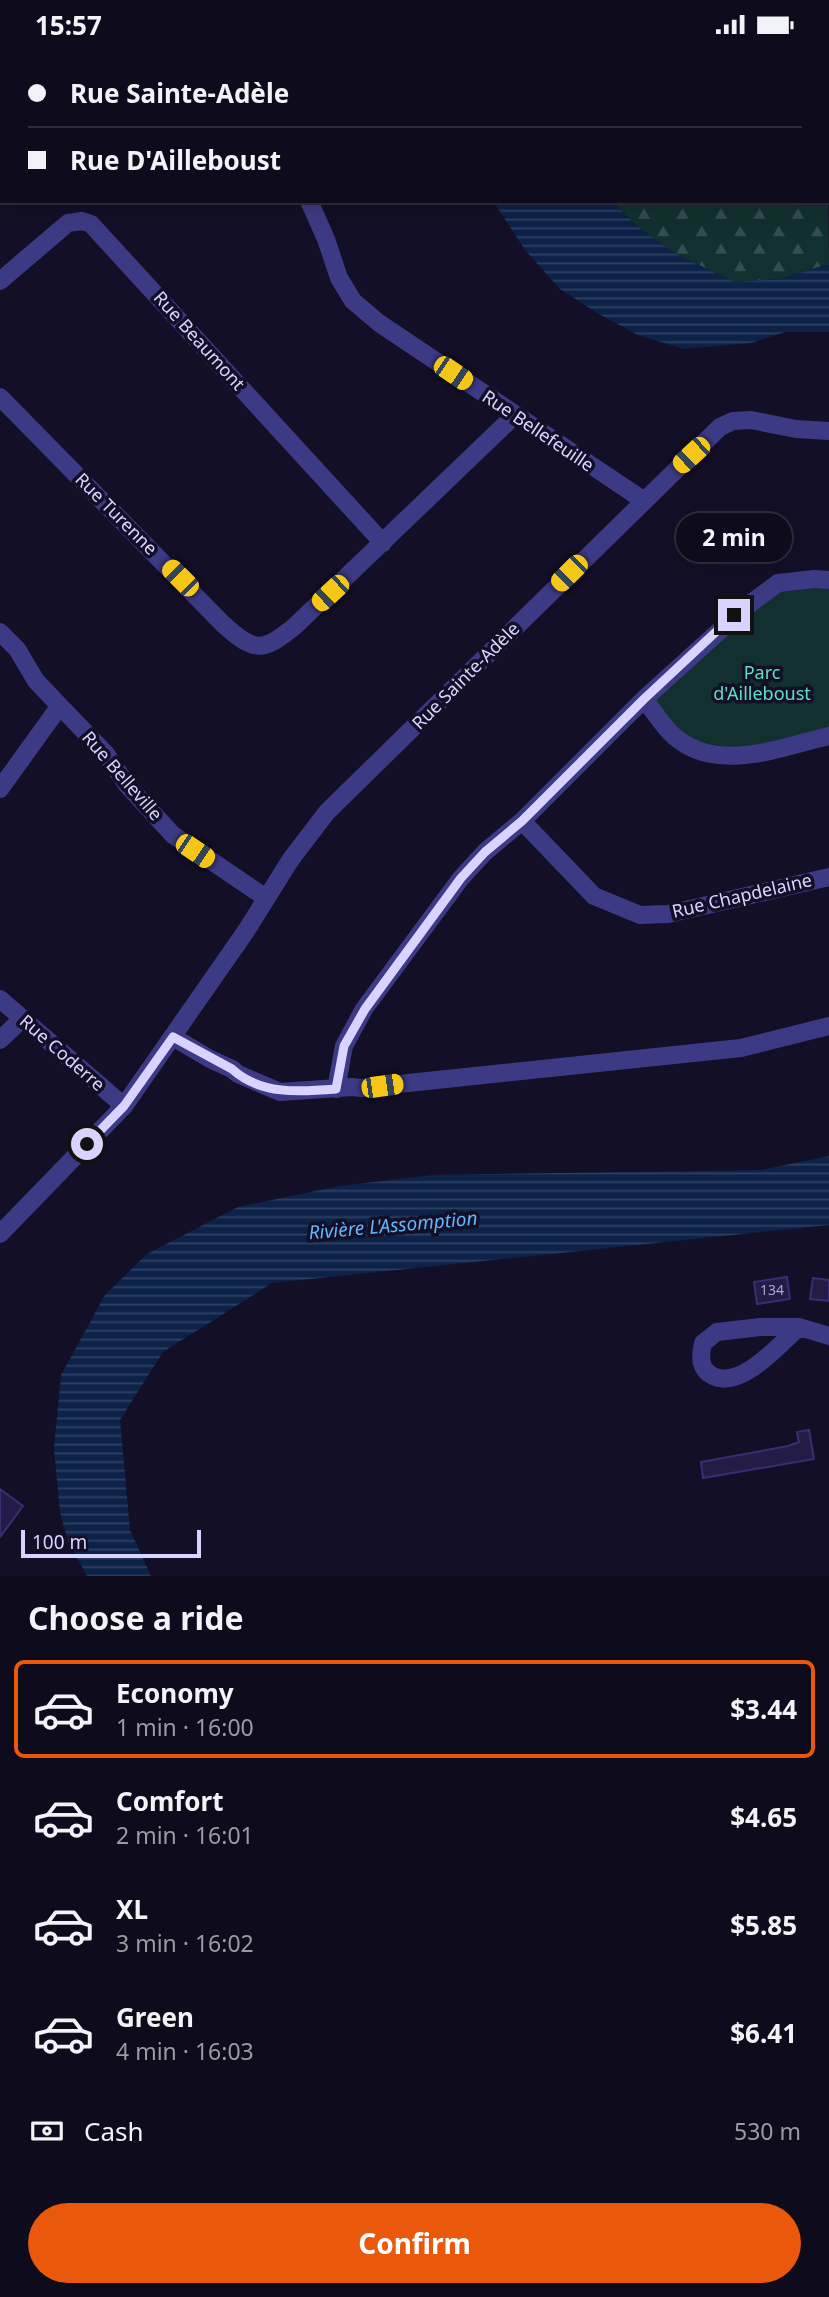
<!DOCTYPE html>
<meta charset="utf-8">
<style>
:root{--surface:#0e0b1c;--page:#1c1929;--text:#f1f3f6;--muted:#9b9ba3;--line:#2e2b3b;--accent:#ea580c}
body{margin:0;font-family:"Noto Sans",sans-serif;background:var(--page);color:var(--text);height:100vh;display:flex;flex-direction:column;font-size:26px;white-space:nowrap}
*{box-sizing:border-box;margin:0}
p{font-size:23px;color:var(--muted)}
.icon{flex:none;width:38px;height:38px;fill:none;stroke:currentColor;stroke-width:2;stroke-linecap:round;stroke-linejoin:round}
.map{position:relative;height:1527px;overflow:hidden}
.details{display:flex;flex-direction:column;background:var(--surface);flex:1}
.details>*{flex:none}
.guide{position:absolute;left:0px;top:0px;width:830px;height:154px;box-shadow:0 7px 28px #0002,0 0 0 2px var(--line);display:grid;align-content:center;height:154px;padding:0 28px;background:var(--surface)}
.scale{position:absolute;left:21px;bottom:18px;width:180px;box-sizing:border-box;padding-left:7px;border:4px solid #d9d4ff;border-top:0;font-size:19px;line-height:24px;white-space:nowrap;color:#d9d4ff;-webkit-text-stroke:5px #130f26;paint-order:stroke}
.end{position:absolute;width:32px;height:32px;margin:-16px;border:9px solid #d9d4ff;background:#111;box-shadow:0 0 0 4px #111}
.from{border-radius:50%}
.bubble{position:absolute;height:49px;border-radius:24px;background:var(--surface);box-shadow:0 7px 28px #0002,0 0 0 2px var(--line);font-size:23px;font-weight:700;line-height:49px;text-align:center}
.car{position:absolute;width:21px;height:42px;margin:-21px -10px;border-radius:9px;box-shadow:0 0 5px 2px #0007;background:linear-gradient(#f5c518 24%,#345 0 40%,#f5c518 0 76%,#345 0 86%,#f5c518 0)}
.guide b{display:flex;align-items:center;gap:24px;height:66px;font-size:26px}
.guide b+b{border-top:2px solid var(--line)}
.guide i{width:18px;height:18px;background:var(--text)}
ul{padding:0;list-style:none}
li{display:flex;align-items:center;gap:21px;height:98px;margin:0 14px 10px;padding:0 14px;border:4px solid transparent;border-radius:10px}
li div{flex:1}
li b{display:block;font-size:26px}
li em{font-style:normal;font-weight:700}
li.on{border-color:var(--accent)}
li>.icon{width:63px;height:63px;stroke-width:1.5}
h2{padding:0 28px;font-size:32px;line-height:84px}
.pay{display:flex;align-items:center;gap:18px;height:77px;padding:0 28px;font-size:26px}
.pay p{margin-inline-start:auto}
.primary-button{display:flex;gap:14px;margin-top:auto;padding:14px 28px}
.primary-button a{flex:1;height:80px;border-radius:42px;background:var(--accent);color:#fff;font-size:28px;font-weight:700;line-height:80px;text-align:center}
.status{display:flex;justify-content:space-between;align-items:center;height:49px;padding:0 35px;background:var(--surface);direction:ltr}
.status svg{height:19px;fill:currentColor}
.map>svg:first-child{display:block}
.forest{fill:url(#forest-firs)}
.park{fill:#12302f}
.water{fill:url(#water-rules)}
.building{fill:#241b47;stroke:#3b2d73;stroke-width:2}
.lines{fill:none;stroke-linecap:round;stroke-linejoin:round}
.minor{stroke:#3d3a85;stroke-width:18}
.route{stroke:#d9d4ff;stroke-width:9}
.labels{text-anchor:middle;stroke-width:7;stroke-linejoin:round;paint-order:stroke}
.number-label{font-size:14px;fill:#aca6d1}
.street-label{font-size:18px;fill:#d9d4ff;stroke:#130f26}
.park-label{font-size:18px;fill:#5fe0c0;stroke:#130f26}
.water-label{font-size:19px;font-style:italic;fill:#62b6ff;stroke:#130f26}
</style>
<div class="status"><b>15:57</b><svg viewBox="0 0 49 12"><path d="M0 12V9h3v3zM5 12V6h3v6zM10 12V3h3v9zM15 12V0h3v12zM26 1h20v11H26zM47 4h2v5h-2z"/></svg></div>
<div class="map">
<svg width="829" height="1527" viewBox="0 0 829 1527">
<defs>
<pattern id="forest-firs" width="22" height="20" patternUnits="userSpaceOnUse" patternTransform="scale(1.75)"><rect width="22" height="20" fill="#12302f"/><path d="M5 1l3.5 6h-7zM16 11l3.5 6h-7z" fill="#344d4e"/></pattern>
<pattern id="water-rules" width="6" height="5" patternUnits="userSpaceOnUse" patternTransform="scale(1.75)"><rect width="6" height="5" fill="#0c2248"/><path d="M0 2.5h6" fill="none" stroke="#2f4163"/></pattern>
</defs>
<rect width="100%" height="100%" fill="#130f26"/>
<path class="forest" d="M504 0H829V51L828 2Z
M828 132 829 215 780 230 734 233 674 204 638 178 612 152H828Z"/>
<path class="park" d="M829 531V687L708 706 644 650 769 539Z"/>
<path class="water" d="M493 152H612L638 178 674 204 734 233 780 230 829 215V283H785L751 294 684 300 638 286 597 264 560 240 525 201Z
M829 1107V1176L272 1234 163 1303 120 1371 130 1481 151 1527H87L68 1492 60 1463 54 1399 61 1326 105 1246 147 1205 238 1158 339 1137 433 1126 761 1121Z"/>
<path class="building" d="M787 1228 790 1250 757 1255 754 1233Z
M813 1229 829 1231V1252L810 1250Z
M809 1381 814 1410 703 1429 701 1413 788 1397 799 1393 797 1383Z
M0 1440 23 1457 0 1488Z"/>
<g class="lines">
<path class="minor" d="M248 0 249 2
M562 0 564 2
M589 2 592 0
M712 2 713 0
M309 152 326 190 339 229 353 252 379 274 643 451
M0 232 68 174 82 172 91 175 383 494
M0 348 223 575C254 603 262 604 295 577L514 367
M0 583 17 600 36 632 106 705 127 736 173 786 266 849
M644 650C654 662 663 678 675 688 719 725 780 698 829 687
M0 740 59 658
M522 772 594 847 640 866 668 865 829 828
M0 950 124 1057
M173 988 210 1010 232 1020 238 1025 280 1043 352 1038 361 1039 741 999 829 977
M0 991 22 970
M336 1040 344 997 364 960 461 829 485 803 522 772 644 650 747 557 778 534 814 530 829 531
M0 1185 124 1057 246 882 291 810 327 763 720 378 733 372 751 371 796 380 829 382
M799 1278C780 1295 741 1341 713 1327 699 1320 700 1308 703 1294L717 1283 760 1278H799L829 1287"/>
</g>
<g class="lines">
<path class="route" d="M87 1095 124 1057 173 988 232 1020C260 1046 300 1043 336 1040L344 997 365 960 461 829 485 803 522 772 644 650 734 566"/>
</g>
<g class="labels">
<g class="number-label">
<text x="772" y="1246">134</text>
</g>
<g class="street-label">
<text transform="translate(199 292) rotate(48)" y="6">Rue Beaumont</text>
<text transform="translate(538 382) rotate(34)" y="6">Rue Bellefeuille</text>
<text transform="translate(116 465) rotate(45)" y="6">Rue Turenne</text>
<text transform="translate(466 627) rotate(-45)" y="6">Rue Sainte-Adèle</text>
<text transform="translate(122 727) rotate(49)" y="6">Rue Belleville</text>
<text transform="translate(742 847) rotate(-13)" y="6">Rue Chapdelaine</text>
<text transform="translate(62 1004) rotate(41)" y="6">Rue Coderre</text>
</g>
<g class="park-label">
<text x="762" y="630">Parc<tspan x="762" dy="21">d'Ailleboust</tspan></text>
</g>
<g class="water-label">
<text transform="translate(393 1176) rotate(-5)" y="7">Rivière L'Assomption</text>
</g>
</g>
</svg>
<div class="scale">100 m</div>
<i class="end from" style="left:87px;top:1095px"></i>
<i class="end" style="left:734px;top:566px"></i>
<div class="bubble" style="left:676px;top:464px;width:116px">2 min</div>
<i class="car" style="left:453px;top:324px;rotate:124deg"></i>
<i class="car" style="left:691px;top:406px;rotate:227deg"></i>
<i class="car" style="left:569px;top:524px;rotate:225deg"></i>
<i class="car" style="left:180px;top:529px;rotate:315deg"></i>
<i class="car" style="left:330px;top:544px;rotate:227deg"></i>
<i class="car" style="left:195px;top:802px;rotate:124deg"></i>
<i class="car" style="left:382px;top:1037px;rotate:82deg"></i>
<div class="guide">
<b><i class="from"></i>Rue Sainte-Adèle</b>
<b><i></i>Rue D'Ailleboust</b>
</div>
</div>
<section class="details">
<h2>Choose a ride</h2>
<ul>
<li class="on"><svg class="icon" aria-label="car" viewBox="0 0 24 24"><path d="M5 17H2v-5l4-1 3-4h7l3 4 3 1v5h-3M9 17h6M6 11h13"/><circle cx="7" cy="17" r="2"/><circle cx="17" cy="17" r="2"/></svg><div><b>Economy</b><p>1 min · 16:00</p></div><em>$3.44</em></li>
<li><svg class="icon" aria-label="car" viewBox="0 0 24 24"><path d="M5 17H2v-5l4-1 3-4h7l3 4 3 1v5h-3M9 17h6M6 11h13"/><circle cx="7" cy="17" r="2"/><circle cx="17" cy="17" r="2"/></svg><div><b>Comfort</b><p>2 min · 16:01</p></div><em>$4.65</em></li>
<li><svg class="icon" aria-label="car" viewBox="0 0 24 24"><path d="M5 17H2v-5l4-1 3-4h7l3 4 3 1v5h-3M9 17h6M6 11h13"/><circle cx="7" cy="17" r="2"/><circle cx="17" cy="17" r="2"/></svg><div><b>XL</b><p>3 min · 16:02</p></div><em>$5.85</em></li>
<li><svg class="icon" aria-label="car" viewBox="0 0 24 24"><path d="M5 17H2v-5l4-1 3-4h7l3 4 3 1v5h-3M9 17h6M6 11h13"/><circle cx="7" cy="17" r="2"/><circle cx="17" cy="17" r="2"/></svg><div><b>Green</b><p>4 min · 16:03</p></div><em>$6.41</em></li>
</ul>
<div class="pay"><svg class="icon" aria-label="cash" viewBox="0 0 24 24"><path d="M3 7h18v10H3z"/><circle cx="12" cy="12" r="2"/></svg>Cash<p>530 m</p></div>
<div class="primary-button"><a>Confirm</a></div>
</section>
